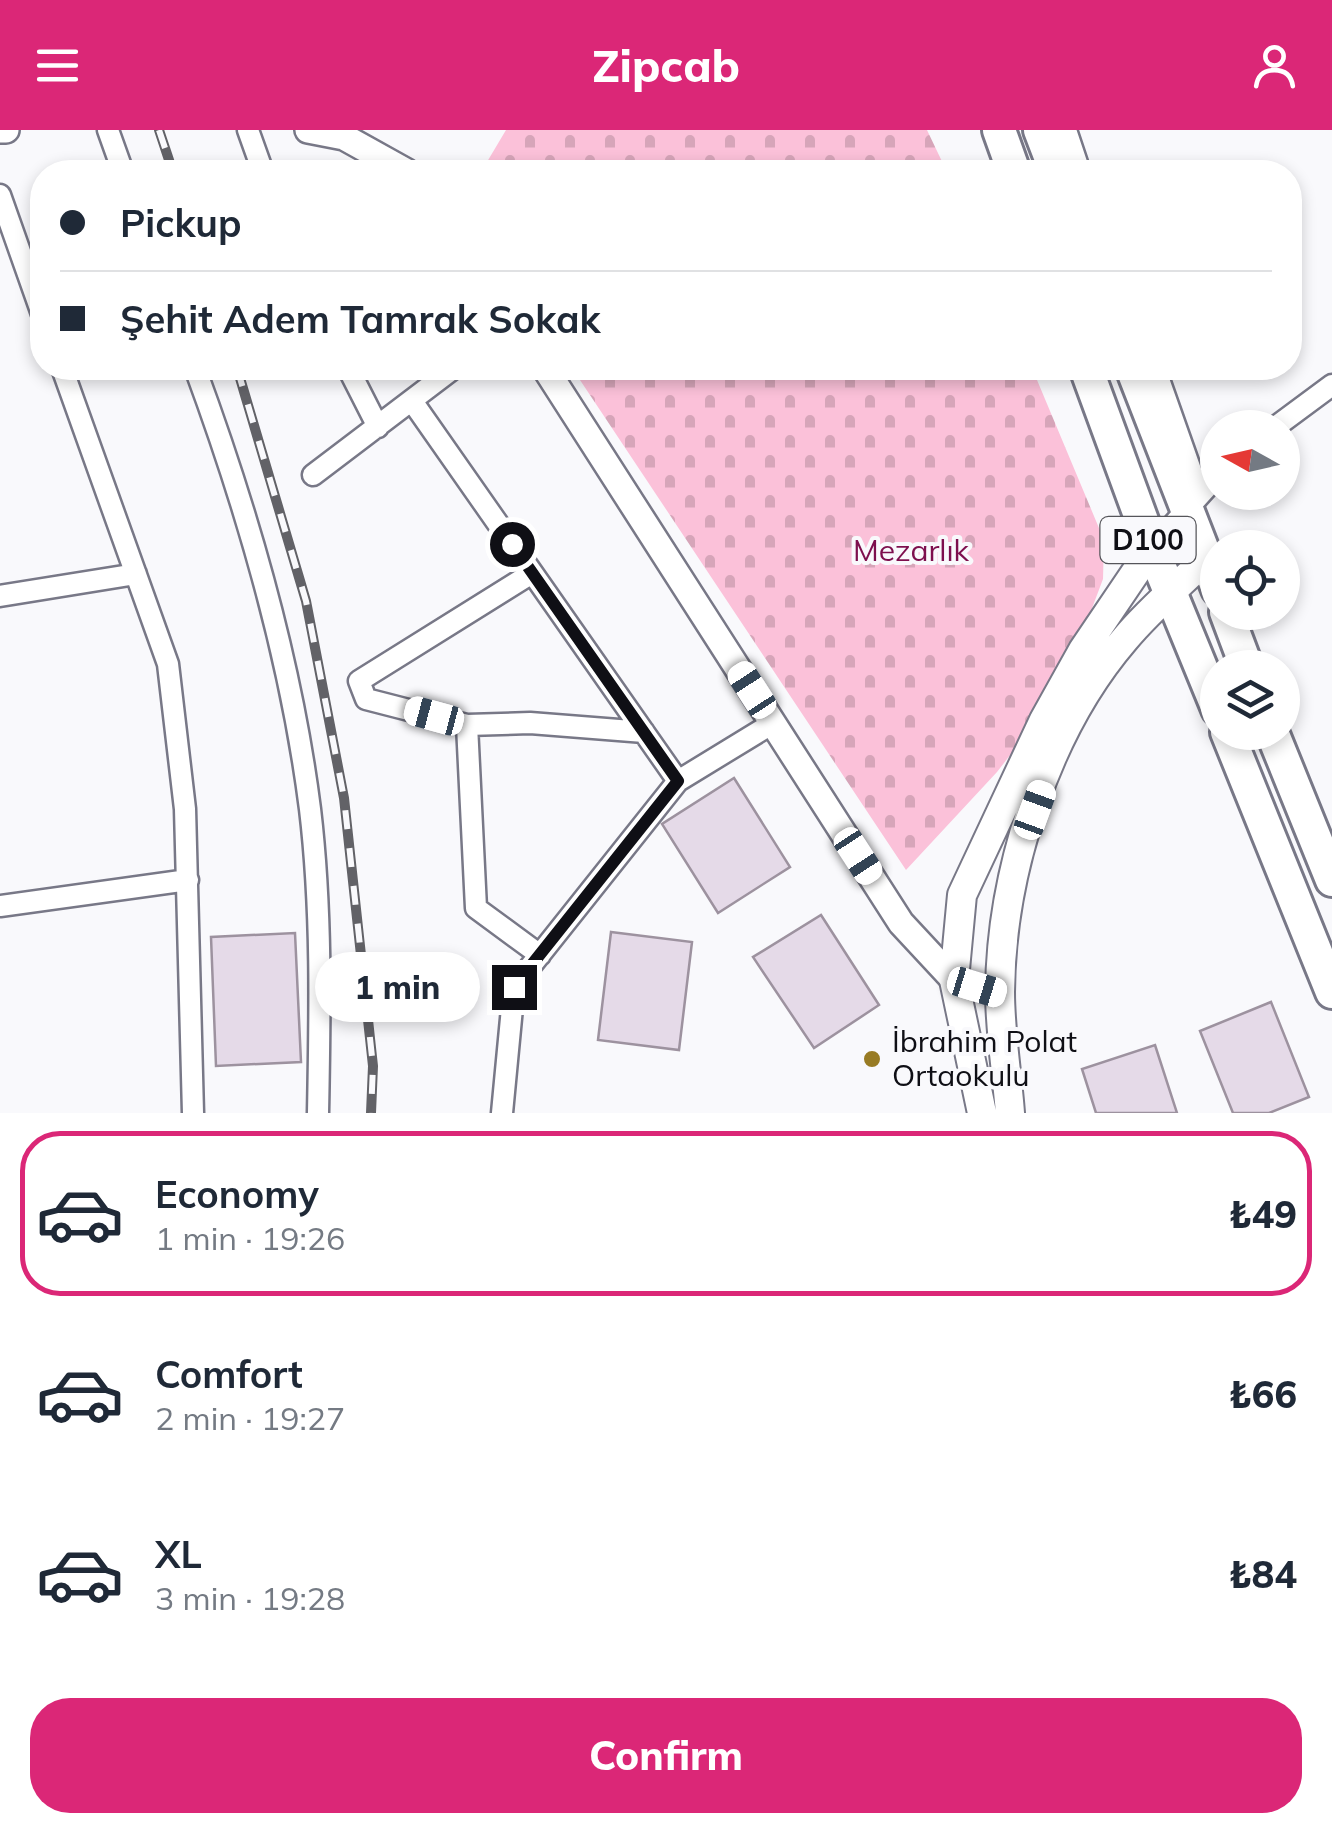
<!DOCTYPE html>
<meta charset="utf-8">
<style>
:root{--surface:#fff;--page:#f6f6f7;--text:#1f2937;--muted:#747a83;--line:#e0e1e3;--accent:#db2777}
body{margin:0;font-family:Mulish,sans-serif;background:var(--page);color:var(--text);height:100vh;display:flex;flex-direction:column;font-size:38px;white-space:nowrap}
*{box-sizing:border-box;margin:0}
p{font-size:32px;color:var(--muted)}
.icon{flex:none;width:55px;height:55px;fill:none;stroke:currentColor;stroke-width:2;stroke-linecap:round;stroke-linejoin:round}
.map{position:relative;height:983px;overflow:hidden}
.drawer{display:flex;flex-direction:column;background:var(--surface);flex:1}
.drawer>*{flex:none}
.guide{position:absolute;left:30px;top:30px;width:1272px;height:220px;border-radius:40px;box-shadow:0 5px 15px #0003;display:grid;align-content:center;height:220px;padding:0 30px;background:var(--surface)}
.needle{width:65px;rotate:278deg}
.controls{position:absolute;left:1200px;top:280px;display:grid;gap:20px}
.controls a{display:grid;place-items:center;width:100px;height:100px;border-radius:50%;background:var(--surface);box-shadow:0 5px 15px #0003;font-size:50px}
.end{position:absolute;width:45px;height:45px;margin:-22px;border:12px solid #0f0f15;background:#fff;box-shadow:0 0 0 5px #fff}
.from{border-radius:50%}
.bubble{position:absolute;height:70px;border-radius:35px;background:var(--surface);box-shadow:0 5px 15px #0003;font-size:32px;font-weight:800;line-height:70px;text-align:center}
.car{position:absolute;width:30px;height:60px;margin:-30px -15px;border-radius:12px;box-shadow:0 0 8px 2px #0007;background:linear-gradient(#fff 24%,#345 0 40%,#fff 0 76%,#345 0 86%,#fff 0)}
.guide b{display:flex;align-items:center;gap:35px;height:95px;font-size:38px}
.guide b+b{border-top:2px solid var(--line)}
.guide i{width:25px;height:25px;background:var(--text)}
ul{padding:18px 0 0;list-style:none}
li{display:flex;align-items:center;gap:30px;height:165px;margin:0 20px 15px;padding:0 10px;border:5px solid transparent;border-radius:40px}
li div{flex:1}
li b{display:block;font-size:38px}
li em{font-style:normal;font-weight:800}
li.current{border-color:var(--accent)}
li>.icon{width:90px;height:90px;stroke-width:1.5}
.cta{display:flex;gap:20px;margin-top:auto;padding:20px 30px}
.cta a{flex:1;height:115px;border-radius:40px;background:var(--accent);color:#fff;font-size:40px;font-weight:800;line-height:115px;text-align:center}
header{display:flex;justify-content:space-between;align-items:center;height:130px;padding:0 30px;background:var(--accent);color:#fff;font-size:45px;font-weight:800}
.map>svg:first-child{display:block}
.cemetery{fill:url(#cemetery-stones)}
.building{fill:#e5dae8;stroke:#9d929f;stroke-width:2.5}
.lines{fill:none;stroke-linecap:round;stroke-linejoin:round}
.minor-casing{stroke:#787887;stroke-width:25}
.tertiary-casing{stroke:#787887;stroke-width:30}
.secondary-casing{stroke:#787887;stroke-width:32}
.trunk-casing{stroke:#787887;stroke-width:38}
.minor{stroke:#fff;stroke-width:20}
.tertiary{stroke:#fff;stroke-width:25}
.secondary{stroke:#fff;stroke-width:28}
.trunk{stroke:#fff;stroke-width:32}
.rail-casing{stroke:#626267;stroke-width:10}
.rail{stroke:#f9f9fc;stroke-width:6;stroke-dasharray:19;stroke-linecap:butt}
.route{stroke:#0f0f15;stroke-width:12}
.poi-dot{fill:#987b24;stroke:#f9f9fc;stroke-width:4}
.labels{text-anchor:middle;stroke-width:8;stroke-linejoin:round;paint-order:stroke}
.shield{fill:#f9f9fc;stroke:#55555a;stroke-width:2.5}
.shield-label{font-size:28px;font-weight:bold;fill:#0f0f15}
.park-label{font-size:30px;fill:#7d0f4e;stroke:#f9f9fc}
.poi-label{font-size:30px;fill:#0f0f15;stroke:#f9f9fc;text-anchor:start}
</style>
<header><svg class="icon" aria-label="menu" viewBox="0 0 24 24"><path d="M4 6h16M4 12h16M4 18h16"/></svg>Zipcab<svg class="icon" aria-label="person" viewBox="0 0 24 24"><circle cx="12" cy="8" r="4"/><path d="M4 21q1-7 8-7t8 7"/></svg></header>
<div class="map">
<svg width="1332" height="983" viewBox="0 0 1332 983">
<defs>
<pattern id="cemetery-stones" width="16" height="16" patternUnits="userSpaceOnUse" patternTransform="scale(2.5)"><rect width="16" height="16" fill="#fbc1d9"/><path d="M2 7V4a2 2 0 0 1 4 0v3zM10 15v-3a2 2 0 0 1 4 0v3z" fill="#d6a5b9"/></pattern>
</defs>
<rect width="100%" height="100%" fill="#f9f9fc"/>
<path class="cemetery" d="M506 0H927L947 42H481Z
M572 238H1032L1104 410 1103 449 1062 558 997 642 906 740Z"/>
<path class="building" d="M734 648 790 737 718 783 662 694Z
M821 785 879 875 814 918 753 827Z
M611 802 692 812 679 920 598 910Z
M295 803 301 932 216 936 211 807Z
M1271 872 1309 967 1269 983H1233L1200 901Z
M1155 915 1177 983H1096L1082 939Z"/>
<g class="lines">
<defs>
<path id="minor" d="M108 0 123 42
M248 0 263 42
M1066 0 1080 42
M0 65 42 184
M62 238 168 534 185 679 193 983
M195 238C247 379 291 529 310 679 322 779 320 882 318 983
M348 238 378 297
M1155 238 1199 363
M412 271 678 651
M1274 298 1332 255
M313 345 454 238
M1152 418 1218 345
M532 443 359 551 366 569 467 595 476 778 540 825
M0 466 136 444
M467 595 530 593 644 602
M0 776 188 750
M502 983 514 857 678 651 773 593"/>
<path id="tertiary" d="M0 0H6
M308 0 344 7 407 42
M545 238 901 793 954 850 1000 864"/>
<path id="secondary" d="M982 983 954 850 962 765 1044 590 1083 520 1152 418
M1010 983C1007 943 1000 902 1000 862 1001 742 1046 601 1125 509 1149 480 1179 455 1206 429"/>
<path id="trunk" d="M999 0 1014 42
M1040 0 1056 42
M1086 238 1152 418 1218 579
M1132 238 1218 459
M1226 482 1247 538
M1227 602 1332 862
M1272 602 1332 750"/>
</defs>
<use href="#minor" class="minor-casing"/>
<use href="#tertiary" class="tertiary-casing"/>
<use href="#secondary" class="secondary-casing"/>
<use href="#trunk" class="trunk-casing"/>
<use href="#minor" class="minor"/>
<use href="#tertiary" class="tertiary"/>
<use href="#secondary" class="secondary"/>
<use href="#trunk" class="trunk"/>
<defs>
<path id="rail" d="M159 0 173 42
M237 238 306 471 344 668 373 936 371 983"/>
</defs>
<use href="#rail" class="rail-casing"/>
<use href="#rail" class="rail"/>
</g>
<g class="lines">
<path class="route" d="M512 414 678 651 514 857"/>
</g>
<circle class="poi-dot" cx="872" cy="929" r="10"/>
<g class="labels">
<rect class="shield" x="1100.5" y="387" width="95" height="46" rx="8"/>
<g class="shield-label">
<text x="1148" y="420">D100</text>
</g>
<g class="park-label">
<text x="911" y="431">Mezarlık</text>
</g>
<g class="poi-label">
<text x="892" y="922">İbrahim Polat<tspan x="892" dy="34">Ortaokulu</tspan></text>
</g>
</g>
</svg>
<div class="controls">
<a><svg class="needle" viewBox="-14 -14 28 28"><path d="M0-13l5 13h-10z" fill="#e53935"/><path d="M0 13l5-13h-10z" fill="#747a83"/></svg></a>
<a><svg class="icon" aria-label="locate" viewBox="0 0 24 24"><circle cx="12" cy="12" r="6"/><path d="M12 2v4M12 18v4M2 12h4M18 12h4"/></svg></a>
<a><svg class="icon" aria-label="layers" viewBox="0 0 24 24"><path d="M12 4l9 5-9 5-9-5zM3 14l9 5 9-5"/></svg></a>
</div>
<i class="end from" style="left:512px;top:414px"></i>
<i class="end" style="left:514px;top:857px"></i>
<div class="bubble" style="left:315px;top:822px;width:165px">1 min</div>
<i class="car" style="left:752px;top:560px;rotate:327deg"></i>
<i class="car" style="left:434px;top:586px;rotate:285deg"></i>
<i class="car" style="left:1035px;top:680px;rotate:20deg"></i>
<i class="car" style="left:858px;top:726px;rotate:147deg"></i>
<i class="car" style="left:977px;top:857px;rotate:107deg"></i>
<div class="guide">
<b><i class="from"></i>Pickup</b>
<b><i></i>Şehit Adem Tamrak Sokak</b>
</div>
</div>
<section class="drawer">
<ul>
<li class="current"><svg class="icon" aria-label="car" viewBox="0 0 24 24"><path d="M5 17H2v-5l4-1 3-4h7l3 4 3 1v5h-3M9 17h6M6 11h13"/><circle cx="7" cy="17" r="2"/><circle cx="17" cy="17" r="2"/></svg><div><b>Economy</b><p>1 min · 19:26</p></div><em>₺49</em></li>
<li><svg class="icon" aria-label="car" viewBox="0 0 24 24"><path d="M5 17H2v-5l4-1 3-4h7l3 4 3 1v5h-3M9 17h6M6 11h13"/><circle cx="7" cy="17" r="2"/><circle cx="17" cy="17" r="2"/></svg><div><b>Comfort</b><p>2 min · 19:27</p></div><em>₺66</em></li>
<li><svg class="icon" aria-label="car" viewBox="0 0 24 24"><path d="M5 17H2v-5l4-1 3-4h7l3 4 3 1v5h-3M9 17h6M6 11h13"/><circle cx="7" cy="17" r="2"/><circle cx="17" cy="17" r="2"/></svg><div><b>XL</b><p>3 min · 19:28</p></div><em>₺84</em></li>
</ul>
<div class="cta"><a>Confirm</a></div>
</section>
